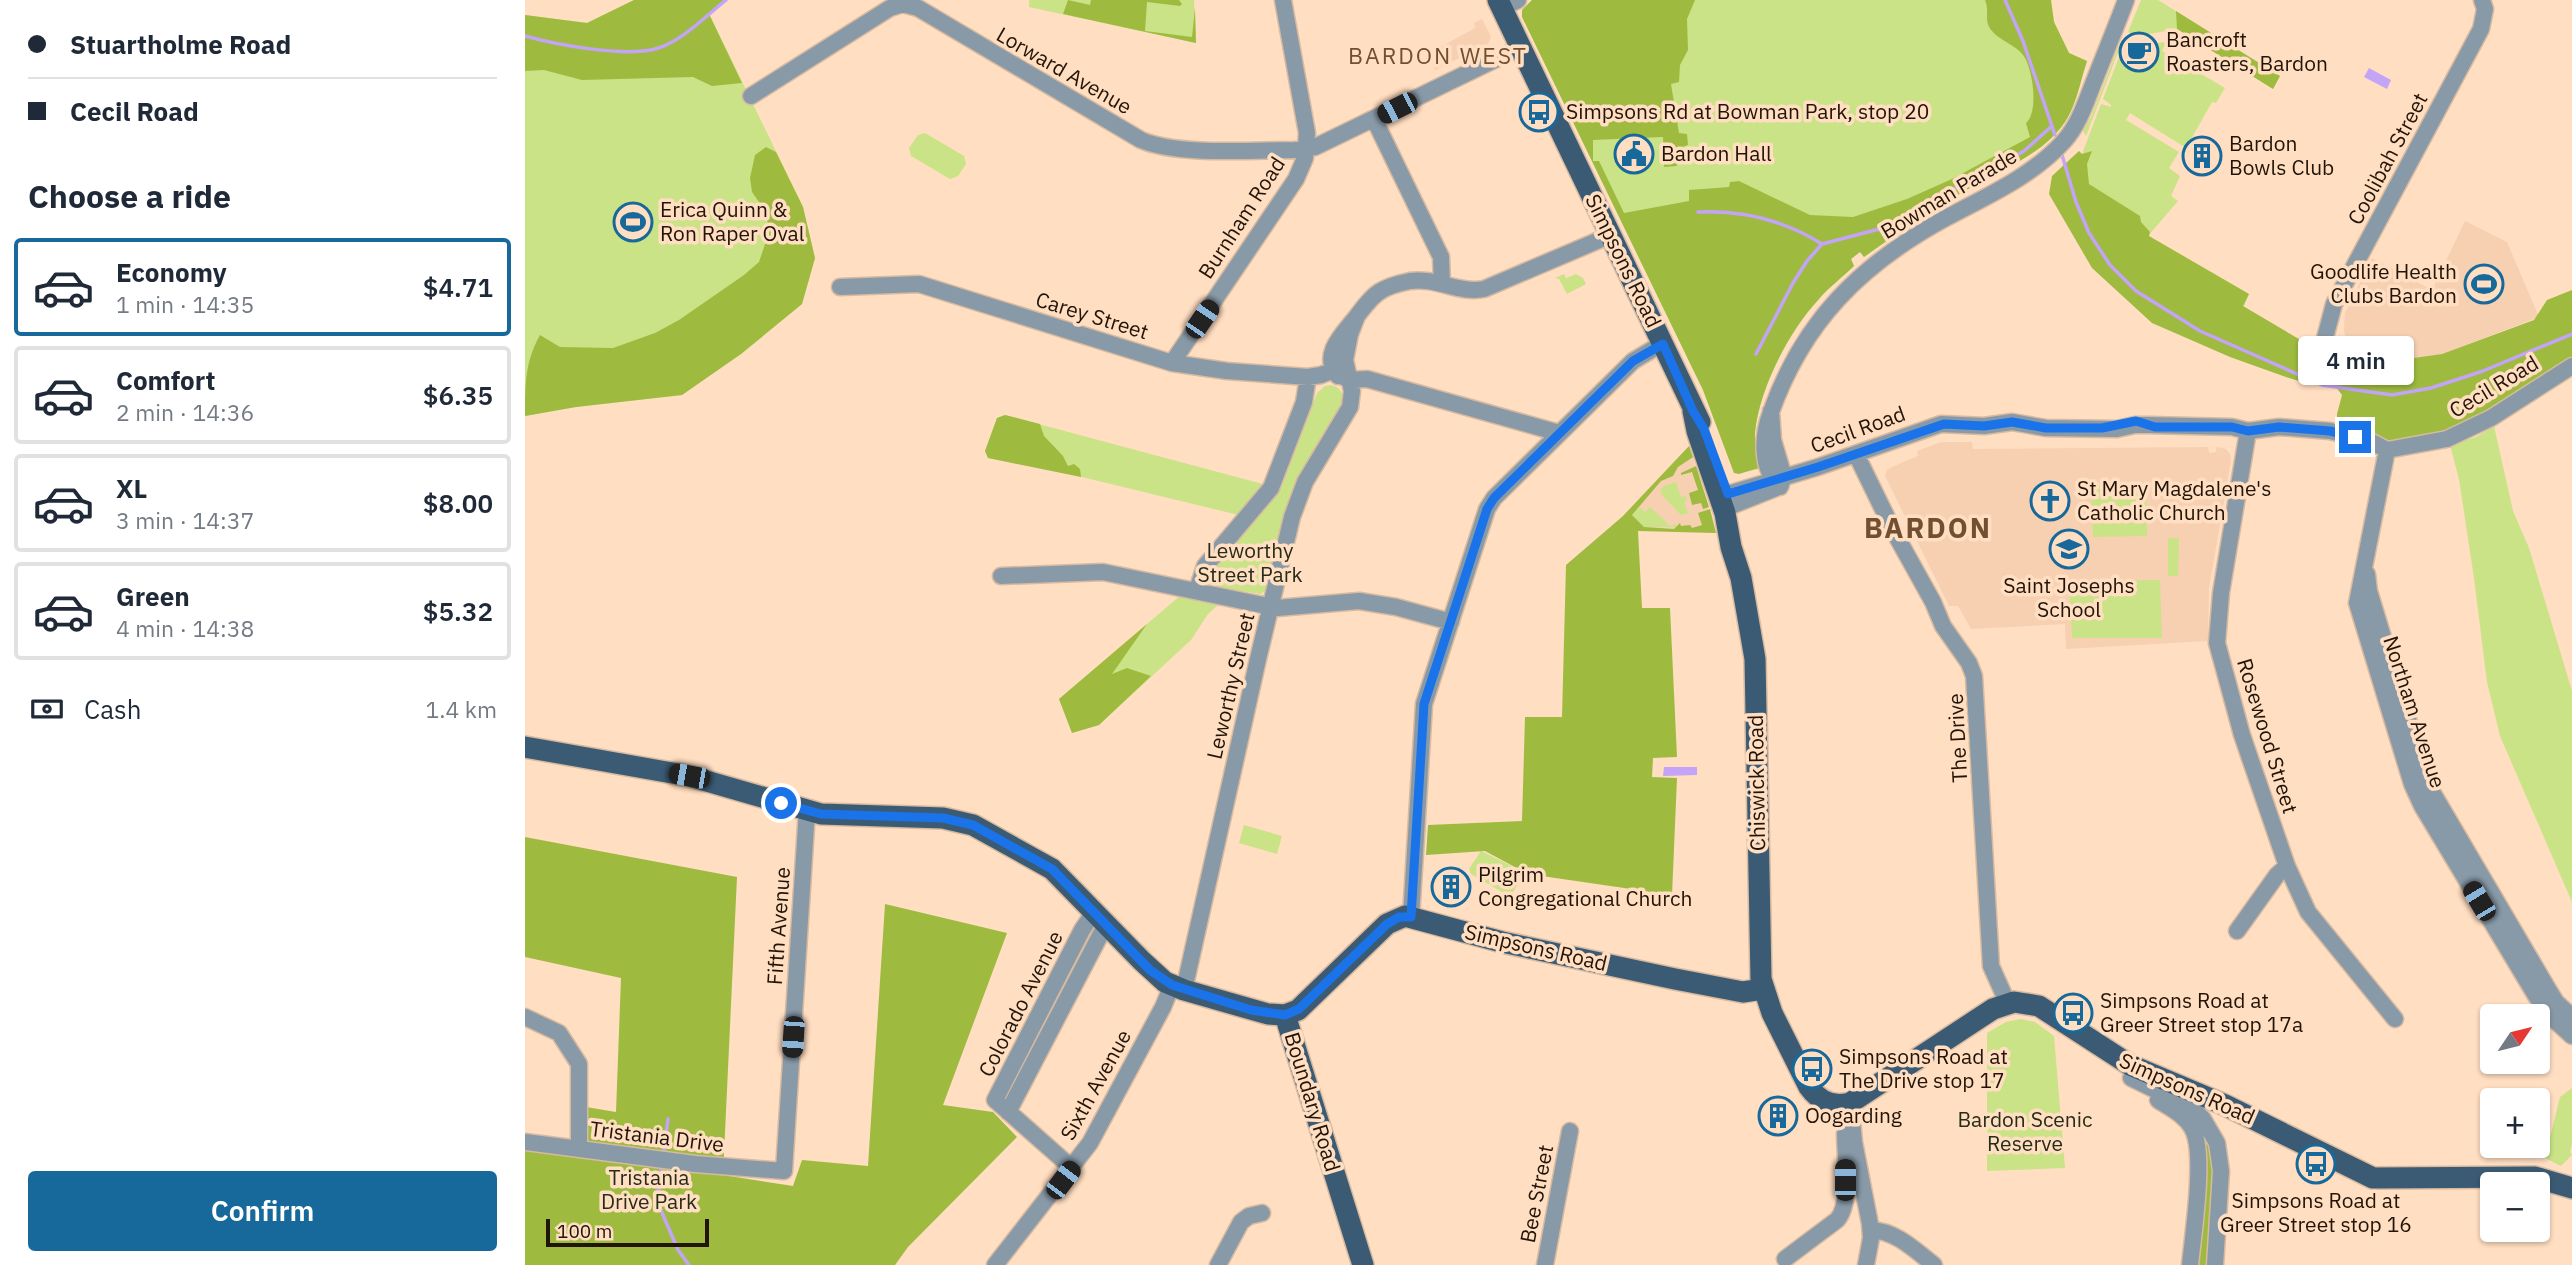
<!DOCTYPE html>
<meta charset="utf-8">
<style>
:root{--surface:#fff;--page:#f2f2f3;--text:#1f2937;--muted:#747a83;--line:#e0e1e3;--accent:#17699b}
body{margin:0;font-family:"IBM Plex Sans",sans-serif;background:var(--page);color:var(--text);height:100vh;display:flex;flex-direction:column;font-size:26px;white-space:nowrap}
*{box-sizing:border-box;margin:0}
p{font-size:23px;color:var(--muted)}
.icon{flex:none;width:38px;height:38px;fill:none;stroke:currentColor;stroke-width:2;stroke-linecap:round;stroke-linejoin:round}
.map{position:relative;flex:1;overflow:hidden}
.sheet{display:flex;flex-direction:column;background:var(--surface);width:525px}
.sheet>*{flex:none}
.hud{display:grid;align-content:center;height:154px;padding:0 28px;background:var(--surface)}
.needle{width:46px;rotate:55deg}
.buttons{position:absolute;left:1955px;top:1004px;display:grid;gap:14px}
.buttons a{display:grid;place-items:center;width:70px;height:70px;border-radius:7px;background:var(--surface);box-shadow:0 2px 5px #0004;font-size:35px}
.scale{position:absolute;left:21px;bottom:18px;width:163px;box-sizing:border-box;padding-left:7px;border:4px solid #221407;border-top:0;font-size:19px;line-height:24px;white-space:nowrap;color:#221407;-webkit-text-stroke:5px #ffdec2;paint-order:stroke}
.end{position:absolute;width:32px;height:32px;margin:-16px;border:9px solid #1a73e8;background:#fff;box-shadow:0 0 0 4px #fff}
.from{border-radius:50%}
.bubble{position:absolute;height:49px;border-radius:7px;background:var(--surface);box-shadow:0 2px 5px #0004;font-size:23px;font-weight:600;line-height:49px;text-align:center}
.car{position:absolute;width:21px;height:42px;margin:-21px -10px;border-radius:9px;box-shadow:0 0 5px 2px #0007;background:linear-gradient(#222 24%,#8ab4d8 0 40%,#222 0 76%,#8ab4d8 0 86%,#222 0)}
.hud b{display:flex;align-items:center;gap:24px;height:66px;font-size:26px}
.hud b+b{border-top:2px solid var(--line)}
.hud i{width:18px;height:18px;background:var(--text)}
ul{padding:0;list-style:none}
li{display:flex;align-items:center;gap:21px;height:98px;margin:0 14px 10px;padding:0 14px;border:4px solid var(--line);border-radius:7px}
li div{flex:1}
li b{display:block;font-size:26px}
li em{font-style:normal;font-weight:600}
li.on{border-color:var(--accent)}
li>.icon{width:63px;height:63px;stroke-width:1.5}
h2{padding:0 28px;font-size:32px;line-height:84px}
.pay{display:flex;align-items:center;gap:18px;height:77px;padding:0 28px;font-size:26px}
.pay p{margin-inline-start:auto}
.primary-button{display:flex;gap:14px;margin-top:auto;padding:14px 28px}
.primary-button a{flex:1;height:80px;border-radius:7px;background:var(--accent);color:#fff;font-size:28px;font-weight:600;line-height:80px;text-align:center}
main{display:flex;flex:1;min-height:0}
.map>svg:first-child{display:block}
.built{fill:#f6d0b1}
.green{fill:#cae386}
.forest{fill:#9ebb40}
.water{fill:#c4a4f7}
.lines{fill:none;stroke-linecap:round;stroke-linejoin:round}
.stream{stroke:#c4a4f7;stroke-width:3.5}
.minor-casing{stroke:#d7baa0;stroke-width:19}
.major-casing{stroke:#d7baa0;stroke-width:24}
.minor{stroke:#889aa8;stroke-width:16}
.major{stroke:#3b5b74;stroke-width:21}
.route{stroke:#1a73e8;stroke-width:9}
.labels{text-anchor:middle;stroke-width:7;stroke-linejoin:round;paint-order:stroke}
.poi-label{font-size:21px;fill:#221407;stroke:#ffdec2;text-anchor:start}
.street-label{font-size:21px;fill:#221407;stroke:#ffdec2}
.park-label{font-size:21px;fill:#262c17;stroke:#ffdec2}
.neighbourhood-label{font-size:23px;letter-spacing:2px;fill:#724f30;stroke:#ffdec2}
.district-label{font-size:28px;font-weight:bold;letter-spacing:2px;fill:#724f30;stroke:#ffdec2}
</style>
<main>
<section class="sheet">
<div class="hud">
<b><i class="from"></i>Stuartholme Road</b>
<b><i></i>Cecil Road</b>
</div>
<h2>Choose a ride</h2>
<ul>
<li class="on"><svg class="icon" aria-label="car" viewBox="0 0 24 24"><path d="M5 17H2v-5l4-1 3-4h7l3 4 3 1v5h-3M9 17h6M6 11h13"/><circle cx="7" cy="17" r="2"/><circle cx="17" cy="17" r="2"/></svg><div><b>Economy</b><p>1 min · 14:35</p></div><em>$4.71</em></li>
<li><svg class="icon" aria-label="car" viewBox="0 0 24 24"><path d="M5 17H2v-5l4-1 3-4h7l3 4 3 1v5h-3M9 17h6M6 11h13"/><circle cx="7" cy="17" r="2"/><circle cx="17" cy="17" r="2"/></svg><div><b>Comfort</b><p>2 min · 14:36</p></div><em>$6.35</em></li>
<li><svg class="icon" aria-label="car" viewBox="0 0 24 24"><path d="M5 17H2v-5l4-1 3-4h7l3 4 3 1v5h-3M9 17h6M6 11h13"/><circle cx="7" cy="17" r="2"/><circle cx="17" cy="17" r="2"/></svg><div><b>XL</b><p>3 min · 14:37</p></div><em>$8.00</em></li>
<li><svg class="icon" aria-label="car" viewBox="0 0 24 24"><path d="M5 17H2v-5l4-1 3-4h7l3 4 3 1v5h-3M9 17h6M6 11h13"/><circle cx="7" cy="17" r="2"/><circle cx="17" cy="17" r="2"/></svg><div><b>Green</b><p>4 min · 14:38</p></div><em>$5.32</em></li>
</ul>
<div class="pay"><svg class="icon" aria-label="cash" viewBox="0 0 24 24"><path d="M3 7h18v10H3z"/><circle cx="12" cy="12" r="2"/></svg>Cash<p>1.4 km</p></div>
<div class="primary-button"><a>Confirm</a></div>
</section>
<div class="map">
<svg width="2047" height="1265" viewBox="0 0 2047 1265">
<rect width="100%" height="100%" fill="#ffdec2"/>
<path class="built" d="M957 19 966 37 963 44 910 70 903 54 950 28 949 23Z
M1940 221 1982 242 2014 317 1917 354 1867 361 1823 348 1819 331 1820 313 1847 258 1907 290Z
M1416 442H1447L1448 449 1683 447 1684 453 1691 452V447L1701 449 1705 454 1706 461 1684 588 1683 641 1541 649 1540 624 1446 629 1433 606H1424L1360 476 1362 470 1367 467 1393 456 1392 451Z
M1164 446 1191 533 1113 530 1098 516Z"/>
<path class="green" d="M109 0 178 1 278 207 290 258 277 304 216 354 157 395 51 407 0 416V15L62 23Z
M504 0H669L671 43 504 7Z
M1007 0H1526L1529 22 1544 53 1562 61C1556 79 1552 101 1543 117 1524 150 1488 164 1457 181 1416 204 1377 230 1339 257L1335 252 1326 259 1329 266C1318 277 1304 287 1294 299 1264 331 1234 389 1230 433 1229 442 1235 455 1238 464L1235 469 1209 473 1178 390 997 17V10Z
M1616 0H1633L1755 76 1748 89 1653 29 1612 36 1603 32Z
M1600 41 1616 46 1639 42 1641 43 1637 51 1700 88 1691 103 1687 102 1661 148 1605 113 1601 120 1654 152 1644 168 1655 176 1646 196 1653 201 1623 236 1724 294 1715 316 1561 192 1557 154 1576 104 1586 107V105L1578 99Z
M1597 42 1561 136 1558 131 1566 117 1595 43Z
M400 133 439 156 441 164 433 176 425 179 386 156 384 148 393 135Z
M1039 274 1041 278 1051 274 1058 278 1061 284 1042 294 1034 279 1030 278Z
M806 385C820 388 819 399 816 411L743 588 736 594 710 590 683 614 666 640 574 725 547 733 534 699 690 566 730 519 520 468 463 458 460 451 472 418 480 415 756 489 792 393 800 386Z
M1969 426 1988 511 2004 548 2047 691V902L1975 736 1962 682 1949 578 1934 479 1925 445 1951 437Z
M1151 482 1156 497 1160 496 1162 501 1159 502 1163 513 1156 515 1136 494 1137 492 1135 490 1139 486Z
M1621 483 1622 536 1568 537 1566 485Z
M1115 507 1120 512 1125 507 1145 526 1151 524 1152 527H1119L1107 515Z
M1643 538H1654L1653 576H1643Z
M1635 580 1637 638H1547L1544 581Z
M719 825 757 836 752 854 714 843Z
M956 851 995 870 997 877 987 894 982 895 946 874 944 869Z
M1496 1019 1510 1022 1529 1036 1540 1168 1462 1171V1033L1481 1022Z
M2047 1088V1144L2045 1152 2047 1155 2036 1166 2020 1158 2035 1097Z"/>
<path class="forest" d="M109 0H200L184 14 217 83 187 86 168 77 57 80 19 70 0 71V15L62 23Z
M543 0 565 5 566 0H654L657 4 655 6 622 2 620 31 667 37 670 8 671 43 538 14Z
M1007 0H1170L1162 19 1163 50 1155 65 1154 82 1146 84 1154 133 1162 134 1163 145 1151 149 1152 166 1139 167 1138 137 1068 140V161H1074L1099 213 1164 201V190L1204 187 1205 182 1214 181 1285 215 1328 217 1382 199 1427 179 1505 137 1501 123C1514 112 1508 68 1498 55 1491 45 1475 41 1467 31 1458 21 1465 11 1460 0H1526L1529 22 1544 53 1562 61C1556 79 1552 101 1543 117 1524 150 1488 164 1457 181 1416 204 1377 230 1339 257L1335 252 1326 259 1329 266C1318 277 1304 287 1294 299 1264 331 1234 389 1230 433 1229 442 1235 455 1238 464L1237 467 1214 474 1209 473 1178 390 997 17V10Z
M1651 11 1755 76 1748 89 1652 29Z
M241 147 251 152 278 207 290 258 277 304 216 354 157 395 51 407 0 416C0 384 0 362 15 335L35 347 88 348 130 333 154 320 219 275 234 262 244 232 241 212 227 192 225 178 230 155Z
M1554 151 1557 154 1567 151 1562 164 1564 184 1615 216 1616 222 1625 232 1624 236 1724 294 1718 306 1779 342 1786 352 1800 353 1817 348 1867 361 1917 354 2009 320 2022 300 2047 290V359L2029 367 1965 413 1922 434 1864 447 1812 427V414L1817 395 1808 383 1792 377 1777 382 1764 378 1705 357 1627 323 1567 268 1524 194 1527 176Z
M480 415 515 424 519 436 538 456 543 466 549 464 555 469 556 477 463 458 460 451 472 418Z
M1164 446 1168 457 1153 467 1148 476 1136 481 1107 515 1119 527 1149 529 1155 523 1156 526 1165 525 1167 528 1177 525 1173 513 1185 509 1191 533 1113 531 1117 608H1145L1152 757 1128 758 1127 777 1152 778 1147 895 1003 874 960 851 901 855 903 825 997 821 1000 717H1037L1041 565 1098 516Z
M1171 466 1184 507 1178 509 1176 503 1167 505 1164 493 1173 490 1167 472 1156 475V473Z
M622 624 587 674 602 668 626 676 574 725 547 733 534 699Z
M0 837 212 877 198 1175 268 1186 277 1160 343 1166 360 904 482 933 418 1105 468 1112 492 1137 383 1247 370 1265H0V1147L57 1154 61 1107 91 1112 96 978 0 957Z
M565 931 569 934 490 1098 474 1092Z
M1663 1108 1691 1151 1684 1265H1669L1676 1147Z"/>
<path class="water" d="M1844 68 1866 80 1862 89 1839 77Z
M1139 767H1172V775L1138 776Z"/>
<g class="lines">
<path class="stream" d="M1480 0 1498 41 1530 135
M0 36C32 45 98 57 130 49 155 43 181 16 201 0
M1537 155 1551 202 1564 233 1585 265 1611 291 1675 331 1797 385 1867 395 1906 388 1958 371 2047 334
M1173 212C1217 210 1260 221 1297 244
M1231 354 1268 283 1282 261 1297 244 1358 228 1499 151 1527 126
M139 1150 143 1119
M136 1169 132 1201 153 1250 164 1265"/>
<defs>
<path id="minor" d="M977 8 993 0
M226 96 365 8 378 4 393 8 616 140C653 156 728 150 770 150L790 147 996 47
M849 119 916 257 917 284
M315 287 394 284 647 363 702 371 783 377 796 375 808 370
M1800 338 1809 304 1956 29 1960 9 1957 0
M647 363 771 179 780 158 782 133 758 0
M815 375 824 380 842 379 1034 433
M813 376C794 354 820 332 832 316 839 307 845 298 854 292 863 286 875 283 885 281 911 277 934 294 959 289L1086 235
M1246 411 1248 440 1259 477 1255 487C1235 468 1237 436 1246 412 1278 322 1335 265 1419 219 1460 197 1508 176 1539 141 1555 123 1561 101 1570 79 1580 53 1591 27 1601 0
M1624 425 1707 427 1723 431 1754 427 1805 431 1845 441 1862 450 1922 439 1966 418 2047 366
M1723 431 1696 593 1692 643 1717 735 1762 866 1783 912 1870 1019
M1862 450 1832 603 1887 784 1897 806 2011 996 2025 1016 2047 1036
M1331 454 1368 530 1408 602 1418 626 1444 663 1449 676 1466 966 1483 1004
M1203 494 1293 467 1416 424 1459 426 1487 422 1521 428 1592 429 1610 425H1623
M1206 506 1251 488
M1842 574 1844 591 1903 785 2023 989 2031 1002 2047 1017
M476 576 578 572 752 608 834 601 871 607 926 622
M672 590 680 566 746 488 779 402 783 377
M886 917 899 704 962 509 969 498 1108 361 1138 343
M1712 931 1752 875 1762 866
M659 990 733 659 767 517 780 482 825 407 827 391 820 360 825 334 832 316
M0 1017 34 1033 54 1064V1149
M1606 1078 1667 1108 1678 1119 1692 1143 1696 1171 1690 1265
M1633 1100C1645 1108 1660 1115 1667 1128 1681 1151 1668 1235 1665 1265
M1318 1105 1327 1120 1329 1142 1345 1224 1346 1238 1341 1265
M483 1112 581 924
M0 1142 170 1164 259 1171 282 810
M547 1168 470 1100 557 930 569 912
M1346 1230C1371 1231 1390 1250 1409 1265
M1260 1259 1312 1220C1327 1204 1320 1155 1320 1133
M470 1265 565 1143 638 1007 647 985
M693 1265 716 1222 724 1216 737 1213
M1020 1265 1045 1131"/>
<path id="major" d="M973 0 1175 422
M1168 411 1172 431 1200 513 1206 547 1216 578 1230 659 1236 979 1247 1013 1284 1087C1294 1101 1308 1108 1325 1103L1468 1009 1489 1002 1514 1006 1605 1065 1700 1105 1848 1178 2010 1177 2047 1188
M0 747 164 776 296 814 418 818 448 825 527 869 617 961 640 982 659 990 743 1014 760 1015 773 1010 862 924 880 916 977 942 1150 979 1218 992 1238 989
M760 1015 838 1265"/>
</defs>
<use href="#minor" class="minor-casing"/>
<use href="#major" class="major-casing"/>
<use href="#minor" class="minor"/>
<use href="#major" class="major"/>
</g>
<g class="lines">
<path class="route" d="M256 803 296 814 418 818 448 825 527 869 625 970 647 985 726 1010 760 1015 774 1009 862 924 874 917H886L899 704 962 509 969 498 1108 361 1138 344 1168 411 1179 429 1203 494 1293 467 1419 424 1459 426 1487 422 1521 428H1577L1611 421 1630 427H1707L1723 431 1754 427 1805 431 1830 437"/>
</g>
<defs>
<symbol id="cafe-ring" viewBox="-11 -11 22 22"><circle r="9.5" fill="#ffdec2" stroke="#17699b" stroke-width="1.5"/><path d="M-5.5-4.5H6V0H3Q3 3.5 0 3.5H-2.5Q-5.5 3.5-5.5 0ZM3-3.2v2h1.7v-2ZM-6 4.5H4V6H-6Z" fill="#17699b"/></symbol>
<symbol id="bus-ring" viewBox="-11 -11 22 22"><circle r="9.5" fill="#ffdec2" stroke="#17699b" stroke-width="1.5"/><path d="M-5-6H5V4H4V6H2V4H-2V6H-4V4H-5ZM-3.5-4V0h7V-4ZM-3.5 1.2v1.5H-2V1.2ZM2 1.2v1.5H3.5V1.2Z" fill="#17699b"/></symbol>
<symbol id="civic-ring" viewBox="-11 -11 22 22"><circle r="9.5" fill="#ffdec2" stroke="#17699b" stroke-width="1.5"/><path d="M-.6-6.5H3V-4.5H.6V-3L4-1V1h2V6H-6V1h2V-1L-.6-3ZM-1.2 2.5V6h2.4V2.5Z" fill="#17699b"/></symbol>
<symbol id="building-ring" viewBox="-11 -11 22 22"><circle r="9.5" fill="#ffdec2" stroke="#17699b" stroke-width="1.5"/><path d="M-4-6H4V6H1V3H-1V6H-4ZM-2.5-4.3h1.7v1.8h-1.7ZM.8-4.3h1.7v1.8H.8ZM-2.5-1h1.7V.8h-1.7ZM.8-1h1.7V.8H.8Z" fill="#17699b"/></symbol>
<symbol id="stadium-ring" viewBox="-11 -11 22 22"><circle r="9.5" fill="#ffdec2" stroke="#17699b" stroke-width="1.5"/><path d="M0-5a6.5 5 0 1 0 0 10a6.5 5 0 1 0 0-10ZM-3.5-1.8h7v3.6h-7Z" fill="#17699b"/></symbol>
<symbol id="church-ring" viewBox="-11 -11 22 22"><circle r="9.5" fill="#ffdec2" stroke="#17699b" stroke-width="1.5"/><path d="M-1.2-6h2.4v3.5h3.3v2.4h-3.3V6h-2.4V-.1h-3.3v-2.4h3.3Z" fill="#17699b"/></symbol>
<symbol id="school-ring" viewBox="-11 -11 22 22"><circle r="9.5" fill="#ffdec2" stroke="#17699b" stroke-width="1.5"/><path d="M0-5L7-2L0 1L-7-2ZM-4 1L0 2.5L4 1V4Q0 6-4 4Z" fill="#17699b"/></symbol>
</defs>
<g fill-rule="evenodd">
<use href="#cafe-ring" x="1592" y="30" width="44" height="44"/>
<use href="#bus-ring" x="992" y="90" width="44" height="44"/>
<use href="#civic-ring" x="1087" y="132" width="44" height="44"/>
<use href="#building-ring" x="1655" y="134" width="44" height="44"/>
<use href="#stadium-ring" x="86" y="200" width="44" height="44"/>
<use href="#stadium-ring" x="1937" y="262" width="44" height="44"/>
<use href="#church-ring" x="1503" y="479" width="44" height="44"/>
<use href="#school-ring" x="1522" y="527" width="44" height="44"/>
<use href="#building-ring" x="904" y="865" width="44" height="44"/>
<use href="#bus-ring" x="1526" y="991" width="44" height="44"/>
<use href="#bus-ring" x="1265" y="1047" width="44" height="44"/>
<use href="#building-ring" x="1231" y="1094" width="44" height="44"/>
<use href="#bus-ring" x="1769" y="1142" width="44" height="44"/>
</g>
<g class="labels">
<g class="poi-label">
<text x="1641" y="47">Bancroft<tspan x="1641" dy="24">Roasters, Bardon</tspan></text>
<text x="1041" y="119">Simpsons Rd at Bowman Park, stop 20</text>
<text x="1704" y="151">Bardon<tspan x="1704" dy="24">Bowls Club</tspan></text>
<text x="1136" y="161">Bardon Hall</text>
<text x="135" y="217">Erica Quinn &amp;<tspan x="135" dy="24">Ron Raper Oval</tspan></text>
<text x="1932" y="279" text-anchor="end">Goodlife Health<tspan x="1932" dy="24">Clubs Bardon</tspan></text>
<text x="1552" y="496">St Mary Magdalene's<tspan x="1552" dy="24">Catholic Church</tspan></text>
<text x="1544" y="593" text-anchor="middle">Saint Josephs<tspan x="1544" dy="24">School</tspan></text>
<text x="953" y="882">Pilgrim<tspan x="953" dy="24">Congregational Church</tspan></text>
<text x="1575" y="1008">Simpsons Road at<tspan x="1575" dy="24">Greer Street stop 17a</tspan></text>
<text x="1314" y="1064">Simpsons Road at<tspan x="1314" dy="24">The Drive stop 17</tspan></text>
<text x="1280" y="1123">Oogarding</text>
<text x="1791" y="1208" text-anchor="middle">Simpsons Road at<tspan x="1791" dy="24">Greer Street stop 16</tspan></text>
</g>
<g class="street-label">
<text transform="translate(539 71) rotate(30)" y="7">Lorward Avenue</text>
<text transform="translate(1863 159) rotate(-62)" y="7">Coolibah Street</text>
<text transform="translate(1424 194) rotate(-31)" y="7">Bowman Parade</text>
<text transform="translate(717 218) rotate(-57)" y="7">Burnham Road</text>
<text transform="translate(1098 261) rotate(64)" y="7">Simpsons Road</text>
<text transform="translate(567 316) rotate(17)" y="7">Carey Street</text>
<text transform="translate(1969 387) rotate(-31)" y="7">Cecil Road</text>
<text transform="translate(1333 430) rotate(-20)" y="7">Cecil Road</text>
<text transform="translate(706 686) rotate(-77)" y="7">Leworthy Street</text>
<text transform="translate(1889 712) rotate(72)" y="7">Northam Avenue</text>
<text transform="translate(1742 736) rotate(73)" y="7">Rosewood Street</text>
<text transform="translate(1433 738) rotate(-93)" y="7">The Drive</text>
<text transform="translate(1232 783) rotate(-91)" y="7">Chiswick Road</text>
<text transform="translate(254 926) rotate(-86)" y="7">Fifth Avenue</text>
<text transform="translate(1011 948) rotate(13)" y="7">Simpsons Road</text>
<text transform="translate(496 1004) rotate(-63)" y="7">Colorado Avenue</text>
<text transform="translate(571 1085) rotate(-61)" y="7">Sixth Avenue</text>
<text transform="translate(1662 1089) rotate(24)" y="7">Simpsons Road</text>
<text transform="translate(787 1102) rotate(73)" y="7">Boundary Road</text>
<text transform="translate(132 1137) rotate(7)" y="7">Tristania Drive</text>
<text transform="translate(1012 1194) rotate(-79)" y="7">Bee Street</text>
</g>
<g class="park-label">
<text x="725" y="558">Leworthy<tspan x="725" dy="24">Street Park</tspan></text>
<text x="1500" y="1127">Bardon Scenic<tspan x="1500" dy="24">Reserve</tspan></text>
<text x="124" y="1185">Tristania<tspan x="124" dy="24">Drive Park</tspan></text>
</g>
<g class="neighbourhood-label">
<text x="913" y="64">BARDON WEST</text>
</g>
<g class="district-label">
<text x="1403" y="538">BARDON</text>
</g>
</g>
</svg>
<div class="buttons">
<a><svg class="needle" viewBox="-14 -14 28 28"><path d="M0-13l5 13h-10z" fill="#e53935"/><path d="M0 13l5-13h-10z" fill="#747a83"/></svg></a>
<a>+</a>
<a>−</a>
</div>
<div class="scale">100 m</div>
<i class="end from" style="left:256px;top:803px"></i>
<i class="end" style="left:1830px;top:437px"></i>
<div class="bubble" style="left:1773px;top:336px;width:116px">4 min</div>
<i class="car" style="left:872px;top:108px;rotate:243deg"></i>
<i class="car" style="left:677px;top:319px;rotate:34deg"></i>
<i class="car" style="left:164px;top:776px;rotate:280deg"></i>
<i class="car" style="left:1954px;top:901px;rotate:329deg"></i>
<i class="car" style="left:268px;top:1037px;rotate:184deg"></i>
<i class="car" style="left:538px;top:1180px;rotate:37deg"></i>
<i class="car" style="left:1320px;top:1180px;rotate:0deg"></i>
</div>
</main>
